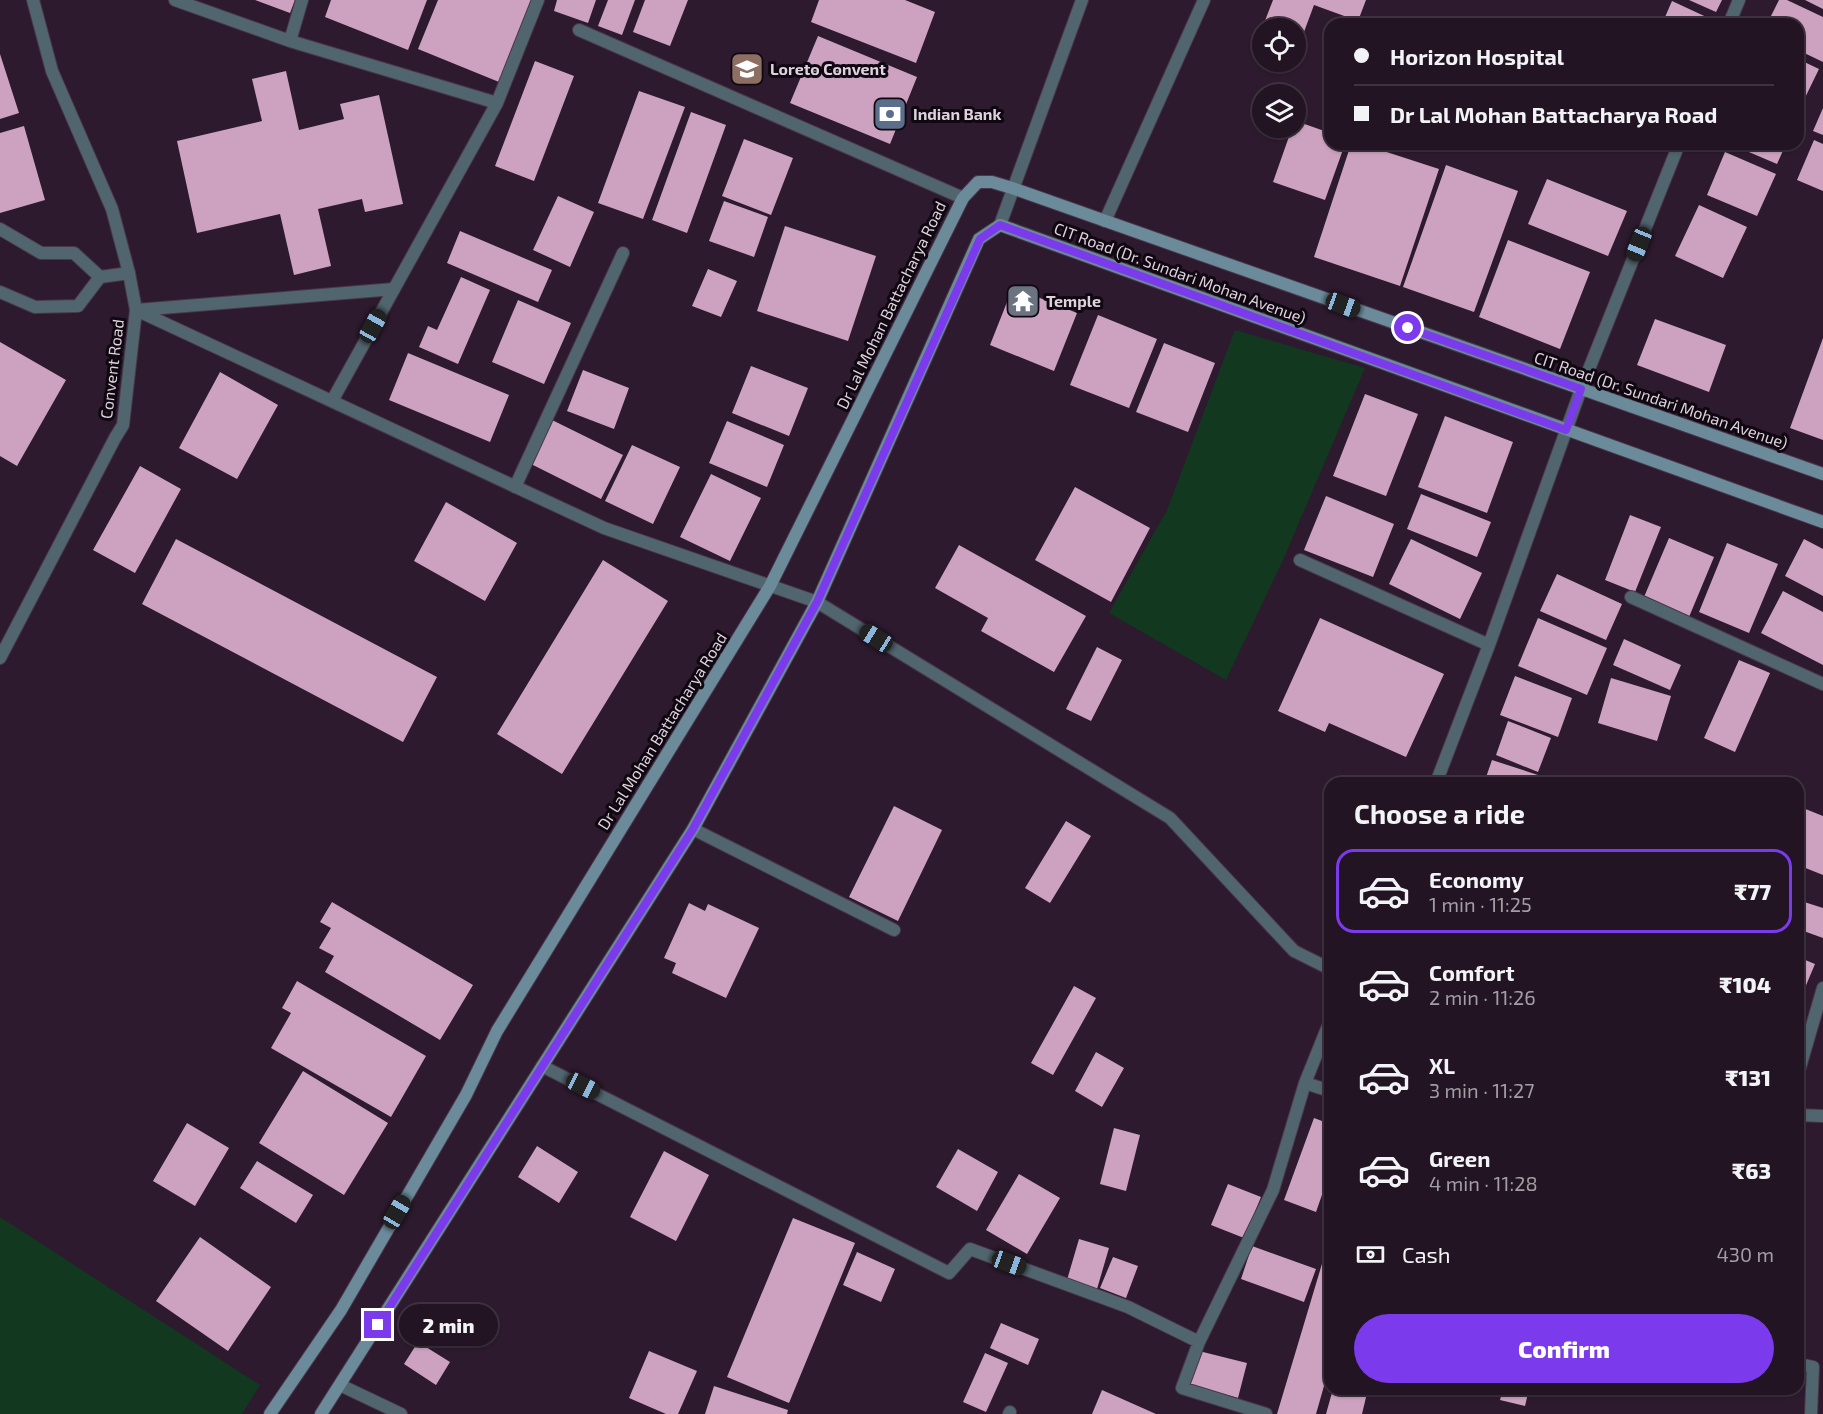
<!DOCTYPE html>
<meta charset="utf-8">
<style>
:root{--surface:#221422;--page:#2e212f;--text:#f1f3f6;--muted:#a29ea5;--line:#3f3340;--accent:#7c3aed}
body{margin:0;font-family:"Exo 2",sans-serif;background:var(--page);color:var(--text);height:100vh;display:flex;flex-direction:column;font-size:22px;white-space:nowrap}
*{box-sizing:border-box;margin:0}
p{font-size:20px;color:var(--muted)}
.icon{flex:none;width:33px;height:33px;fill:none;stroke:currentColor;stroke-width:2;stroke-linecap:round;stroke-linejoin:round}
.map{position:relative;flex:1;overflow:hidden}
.sheet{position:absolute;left:1324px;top:777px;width:480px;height:618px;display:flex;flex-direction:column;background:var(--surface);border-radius:18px;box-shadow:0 2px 4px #0004,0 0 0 2px var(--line)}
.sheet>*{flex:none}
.banner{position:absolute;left:1324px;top:18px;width:480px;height:132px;border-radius:18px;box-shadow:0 2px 4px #0004,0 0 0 2px var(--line);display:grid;align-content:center;height:132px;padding:0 30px;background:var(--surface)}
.controls{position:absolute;left:1252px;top:18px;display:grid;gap:12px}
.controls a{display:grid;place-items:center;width:54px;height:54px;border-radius:50%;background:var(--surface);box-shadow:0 2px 4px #0004,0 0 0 2px var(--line);font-size:30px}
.end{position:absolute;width:27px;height:27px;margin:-14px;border:8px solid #7c3aed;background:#fff;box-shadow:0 0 0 3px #fff}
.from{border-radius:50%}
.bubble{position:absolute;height:42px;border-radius:21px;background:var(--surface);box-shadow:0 2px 4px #0004,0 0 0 2px var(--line);font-size:20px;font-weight:800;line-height:42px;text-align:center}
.car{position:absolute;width:18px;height:36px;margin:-18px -9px;border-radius:8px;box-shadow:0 0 4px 2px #0007;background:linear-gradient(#222 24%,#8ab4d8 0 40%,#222 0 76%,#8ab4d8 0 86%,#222 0)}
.banner b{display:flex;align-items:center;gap:21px;height:57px;font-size:22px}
.banner b+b{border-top:2px solid var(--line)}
.banner i{width:15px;height:15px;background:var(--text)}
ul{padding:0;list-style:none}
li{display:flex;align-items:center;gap:18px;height:84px;margin:0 12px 9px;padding:0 18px;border:3px solid transparent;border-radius:18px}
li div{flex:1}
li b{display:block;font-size:22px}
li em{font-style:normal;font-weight:800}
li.current{border-color:var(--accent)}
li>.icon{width:54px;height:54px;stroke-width:1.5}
h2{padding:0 30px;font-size:27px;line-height:72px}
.pay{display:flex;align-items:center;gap:15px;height:66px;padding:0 30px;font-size:22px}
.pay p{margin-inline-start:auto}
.action{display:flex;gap:12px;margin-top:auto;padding:12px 30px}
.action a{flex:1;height:69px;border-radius:36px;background:var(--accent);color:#fff;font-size:24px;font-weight:800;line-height:69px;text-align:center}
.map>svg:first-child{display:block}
.green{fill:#123820}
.building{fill:#cca2c0}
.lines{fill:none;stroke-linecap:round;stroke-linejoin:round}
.service-casing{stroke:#49374a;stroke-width:14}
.minor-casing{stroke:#49374a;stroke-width:14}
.tertiary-casing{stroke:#49374a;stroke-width:14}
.secondary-casing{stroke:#49374a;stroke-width:14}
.service{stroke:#51656f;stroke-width:12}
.minor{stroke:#51656f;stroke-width:12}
.tertiary{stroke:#51656f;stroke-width:12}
.secondary{stroke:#6b8b9b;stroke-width:12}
.route{stroke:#7c3aed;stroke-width:8}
.labels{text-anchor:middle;stroke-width:6;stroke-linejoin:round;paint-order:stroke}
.poi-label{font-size:16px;font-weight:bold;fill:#ded2df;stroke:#100811;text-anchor:start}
.street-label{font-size:16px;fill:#ded2df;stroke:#100811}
</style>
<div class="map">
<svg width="1823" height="1414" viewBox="0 0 1823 1414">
<rect width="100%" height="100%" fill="#2d1a2e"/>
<path class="green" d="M1235 330 1365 368 1283 560 1226 680 1109 613 1167 510Z
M0 1217 260 1385 242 1414H0Z"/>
<path class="building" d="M255 0H295L290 13Z
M331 0H427L408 50 325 17Z
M438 0H532L499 82 418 49Z
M557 0H596L588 23 554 11Z
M608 0H635L622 35 598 26Z
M645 0H688L670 46 633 32Z
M819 0H905L935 12 916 63 811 22Z
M1273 0H1366L1358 21 1314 5 1301 40 1296 38V28H1270L1263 26Z
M1689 0H1722L1716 12Z
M1779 0H1787L1823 17V62L1798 50V24H1767Z
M1805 0H1823V9Z
M1672 1 1715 21 1713 24H1662Z
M818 36 917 77 890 144 790 103Z
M0 54 19 113 0 119Z
M1798 59 1819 69 1801 106 1798 105Z
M535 61 574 76 534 181 495 166Z
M286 71 299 130 344 119 340 104 379 95 403 204 365 212 362 199 318 209 331 266 294 275 280 214 197 233 177 141 262 121 252 79Z
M639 91 685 107 643 219 598 203Z
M1823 108V135L1813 131Z
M691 112 726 125 687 233 652 220Z
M1296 121 1330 133V144H1345L1325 200 1273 182 1292 128H1296Z
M24 126 45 200 0 213V133Z
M744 139 793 158 771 215 722 196Z
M1814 140 1823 144V191L1797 180Z
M1351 144H1362L1439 169 1400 286 1314 257Z
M1730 144H1786L1777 164Z
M1725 152 1776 174 1757 216 1707 195Z
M1446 165 1518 191 1474 312 1403 287Z
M1547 179 1627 211 1608 256 1528 224Z
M558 196 594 212 570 267 533 250Z
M724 201 768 217 754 257 709 241Z
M1699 205 1747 227 1723 278 1675 256Z
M785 226 876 256 848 341 757 311Z
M460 231 552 270 538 302 447 263Z
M1508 240 1590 272 1560 349 1479 317Z
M708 269 737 281 721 317 692 306Z
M461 277 490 290 458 364 419 347 428 326 437 330Z
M1013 287 1077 313 1054 371 990 345Z
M518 300 571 323 544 384 492 362Z
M1098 315 1157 339 1129 408 1070 385Z
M1655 319 1726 345 1709 392 1637 365Z
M1823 338V440L1790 428Z
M0 342 66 380 17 466 0 456Z
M1164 343 1215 363 1188 432 1136 412Z
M408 353 509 395 490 442 389 400Z
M751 366 808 388 789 436 732 413Z
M583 370 629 388 614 429 567 411Z
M220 372 278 405 237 479 179 448Z
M1365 394 1418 414 1386 496 1333 476Z
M1445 416 1513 442 1487 513 1418 487Z
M552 420 623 455 601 499 531 464Z
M727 421 784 445 767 487 709 463Z
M632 445 680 467 653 524 605 501Z
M140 466 181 489 135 573 93 550Z
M711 474 761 498 730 561 680 537Z
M1075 487 1150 528 1111 602 1035 560Z
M1421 494 1491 522 1477 557 1407 529Z
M1326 496 1394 524 1373 577 1304 550Z
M446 502 517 543 485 601 414 561Z
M1630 515 1661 527 1635 592 1605 580Z
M1669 538 1714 557 1689 617 1644 597Z
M176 539 437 677 403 742 142 604Z
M1411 539 1482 573 1460 619 1389 584Z
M1804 539 1823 549V596L1785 576Z
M1727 543 1778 564 1749 633 1699 612Z
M959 545 1086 616 1054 672 981 631 988 618 935 588Z
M603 560 668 601 562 774 497 734Z
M1557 574 1622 604 1606 640 1540 611Z
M1783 591 1823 612V665L1761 633Z
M1320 618 1444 674 1406 757 1329 723 1325 732 1278 711Z
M1538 618 1607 648 1587 695 1518 666Z
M1624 639 1681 665 1670 690 1613 665Z
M1097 647 1122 660 1091 721 1066 709Z
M1739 660 1770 673 1735 752 1704 738Z
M1515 676 1572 698 1558 737 1500 715Z
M1611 678 1671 696 1657 741 1598 723Z
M1508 721 1551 738 1538 772 1496 755Z
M1492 760 1541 776 1539 783H1484Z
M894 806 942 830 898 921 849 897Z
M1798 806 1823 816V875L1798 865Z
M1066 821 1091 836 1050 903 1025 888Z
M1798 900 1823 908V938L1798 929Z
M332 902 473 985 440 1040 325 972 334 956 319 948 331 928 320 922Z
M689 903 705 911 708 904 759 928 726 998 672 973 676 963 664 958Z
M1798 957 1815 964 1799 1002H1798Z
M297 981 426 1056 391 1117 271 1048 291 1013 282 1008Z
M1074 986 1096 998 1053 1075 1031 1063Z
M1096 1052 1124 1068 1102 1107 1075 1091Z
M303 1071 388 1123 344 1195 259 1143Z
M1314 1118 1330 1124V1172L1316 1212 1284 1200Z
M187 1123 229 1148 195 1206 153 1181Z
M1114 1128 1140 1135 1126 1191 1100 1184Z
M537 1146 578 1172 559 1203 518 1177Z
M958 1149 998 1172 977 1211 936 1187Z
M664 1151 709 1175 676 1241 630 1217Z
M257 1161 313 1195 296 1223 240 1188Z
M1019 1174 1060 1198 1027 1254 986 1230Z
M1228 1184 1261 1197 1244 1238 1211 1225Z
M793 1218 855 1243 789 1403 727 1377Z
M200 1237 271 1287 228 1351 156 1301Z
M1330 1237V1365L1316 1414H1277Z
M1079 1239 1109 1248 1097 1289 1067 1280Z
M1252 1246 1316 1269 1304 1302 1241 1279Z
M857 1252 895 1269 881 1302 843 1285Z
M1113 1257 1138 1266 1126 1298 1100 1288Z
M1001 1323 1039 1339 1028 1365 990 1348Z
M418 1342 450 1362 436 1385 404 1364Z
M649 1351 697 1371 678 1414H666L629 1398Z
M1199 1351 1247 1363 1238 1398 1190 1385Z
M985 1353 1008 1363 986 1412 963 1402Z
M714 1386 788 1410 787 1414H705Z
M1333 1389H1368L1362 1414H1326Z
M1503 1389H1529L1525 1406 1500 1400Z
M1102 1390 1156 1414H1092Z"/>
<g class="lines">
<defs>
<path id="service" d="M175 0 290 41 497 103 538 0
M290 41 302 0
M332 401 497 103
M340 1385 401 1414
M1009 1414 1010 1412"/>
<path id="minor" d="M1729 24 1739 0
M579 30 963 198
M1105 221 1204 0
M0 229 41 253H74L100 277
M0 292 35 307 78 306 100 277 129 273
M136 310 604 528 817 602 1170 818 1294 951 1330 969
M137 310 394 289
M515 487 623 253
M1300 560 1489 645
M1631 597 1823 684
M1436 783 1489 645 1581 389 1679 144
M693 829 894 930
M542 1066 949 1273 970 1249 1128 1307 1199 1342
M1798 1074 1823 988
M1305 1083 1330 1091
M1798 1115 1823 1116
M1798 1364 1813 1367 1811 1414
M1266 1414 1182 1388 1199 1342 1273 1190 1305 1083 1330 1021"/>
<path id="tertiary" d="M1000 225 1082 0
M0 658 115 438 123 425 136 310 129 273 112 209 52 71 33 0"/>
<path id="secondary" d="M270 1414 341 1310 466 1095 497 1031 770 586 963 198 978 182H992L1012 188 1823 474
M321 1414 693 829 817 602 979 239 1000 225 1823 522"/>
</defs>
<use href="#service" class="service-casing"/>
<use href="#minor" class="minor-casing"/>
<use href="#tertiary" class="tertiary-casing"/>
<use href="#secondary" class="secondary-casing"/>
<use href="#service" class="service"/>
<use href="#minor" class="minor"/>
<use href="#tertiary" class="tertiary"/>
<use href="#secondary" class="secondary"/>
</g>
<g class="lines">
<path class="route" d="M378 1325 693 829 817 602 980 239 1000 225 1566 430 1581 389 1408 328"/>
</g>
<defs>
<symbol id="school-square" viewBox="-11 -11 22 22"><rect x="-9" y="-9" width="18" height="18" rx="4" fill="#8d6e63" stroke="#100811"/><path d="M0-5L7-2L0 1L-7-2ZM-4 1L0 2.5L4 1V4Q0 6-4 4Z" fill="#fff"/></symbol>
<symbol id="bank-square" viewBox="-11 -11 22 22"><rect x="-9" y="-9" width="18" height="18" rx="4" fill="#5c6f8a" stroke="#100811"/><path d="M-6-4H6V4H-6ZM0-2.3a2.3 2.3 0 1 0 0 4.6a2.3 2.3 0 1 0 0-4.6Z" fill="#fff"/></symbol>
<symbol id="temple-square" viewBox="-11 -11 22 22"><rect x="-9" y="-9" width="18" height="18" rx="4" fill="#6b7280" stroke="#100811"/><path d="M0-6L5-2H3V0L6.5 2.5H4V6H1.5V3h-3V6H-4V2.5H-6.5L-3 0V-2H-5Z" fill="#fff"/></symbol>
</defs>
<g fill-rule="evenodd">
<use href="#school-square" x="728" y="50" width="38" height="38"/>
<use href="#bank-square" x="871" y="95" width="38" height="38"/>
<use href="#temple-square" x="1004" y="282" width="38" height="38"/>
</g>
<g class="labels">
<g class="poi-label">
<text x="770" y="75">Loreto Convent</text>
<text x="913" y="120">Indian Bank</text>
<text x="1046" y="307">Temple</text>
</g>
<g class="street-label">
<text transform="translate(1180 273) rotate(20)" y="6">CIT Road (Dr. Sundari Mohan Avenue)</text>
<text transform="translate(891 305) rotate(-64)" y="6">Dr Lal Mohan Battacharya Road</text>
<text transform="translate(112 369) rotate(-83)" y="6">Convent Road</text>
<text transform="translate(1661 400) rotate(19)" y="6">CIT Road (Dr. Sundari Mohan Avenue)</text>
<text transform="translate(662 731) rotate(-58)" y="6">Dr Lal Mohan Battacharya Road</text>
</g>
</g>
</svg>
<div class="controls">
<a><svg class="icon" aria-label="locate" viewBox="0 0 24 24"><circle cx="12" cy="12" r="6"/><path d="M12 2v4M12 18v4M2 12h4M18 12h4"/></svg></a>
<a><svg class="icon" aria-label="layers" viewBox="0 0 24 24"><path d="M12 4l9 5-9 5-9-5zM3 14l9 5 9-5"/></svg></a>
</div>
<i class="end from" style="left:1408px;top:328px"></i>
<i class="end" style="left:378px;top:1325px"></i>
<div class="bubble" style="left:399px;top:1304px;width:99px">2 min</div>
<i class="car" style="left:1639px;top:244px;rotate:202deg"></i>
<i class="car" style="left:1343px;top:305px;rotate:110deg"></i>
<i class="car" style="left:373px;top:326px;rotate:29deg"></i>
<i class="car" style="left:876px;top:638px;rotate:302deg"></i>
<i class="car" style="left:583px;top:1086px;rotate:117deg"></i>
<i class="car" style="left:397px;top:1212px;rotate:30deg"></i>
<i class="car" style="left:1009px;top:1263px;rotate:110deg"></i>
<div class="banner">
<b><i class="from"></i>Horizon Hospital</b>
<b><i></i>Dr Lal Mohan Battacharya Road</b>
</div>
<section class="sheet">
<h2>Choose a ride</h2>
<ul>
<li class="current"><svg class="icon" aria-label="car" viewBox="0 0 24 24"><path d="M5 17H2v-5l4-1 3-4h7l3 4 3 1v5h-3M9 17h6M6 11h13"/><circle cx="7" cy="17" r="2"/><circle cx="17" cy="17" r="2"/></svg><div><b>Economy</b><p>1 min · 11:25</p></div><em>₹77</em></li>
<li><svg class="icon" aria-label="car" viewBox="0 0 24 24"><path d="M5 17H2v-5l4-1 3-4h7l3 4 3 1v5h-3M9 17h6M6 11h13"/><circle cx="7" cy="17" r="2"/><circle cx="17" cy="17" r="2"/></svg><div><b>Comfort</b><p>2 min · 11:26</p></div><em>₹104</em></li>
<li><svg class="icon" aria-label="car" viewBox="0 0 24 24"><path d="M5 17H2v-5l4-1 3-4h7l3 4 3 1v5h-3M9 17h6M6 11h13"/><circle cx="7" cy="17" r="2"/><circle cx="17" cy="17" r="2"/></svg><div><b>XL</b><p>3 min · 11:27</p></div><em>₹131</em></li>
<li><svg class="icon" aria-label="car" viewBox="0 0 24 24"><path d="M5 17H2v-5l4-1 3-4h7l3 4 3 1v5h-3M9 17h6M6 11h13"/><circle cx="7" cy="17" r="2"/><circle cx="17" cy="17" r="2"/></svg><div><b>Green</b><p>4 min · 11:28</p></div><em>₹63</em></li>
</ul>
<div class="pay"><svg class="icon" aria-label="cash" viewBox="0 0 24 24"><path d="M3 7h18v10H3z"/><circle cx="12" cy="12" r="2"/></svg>Cash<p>430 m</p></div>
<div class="action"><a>Confirm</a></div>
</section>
</div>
